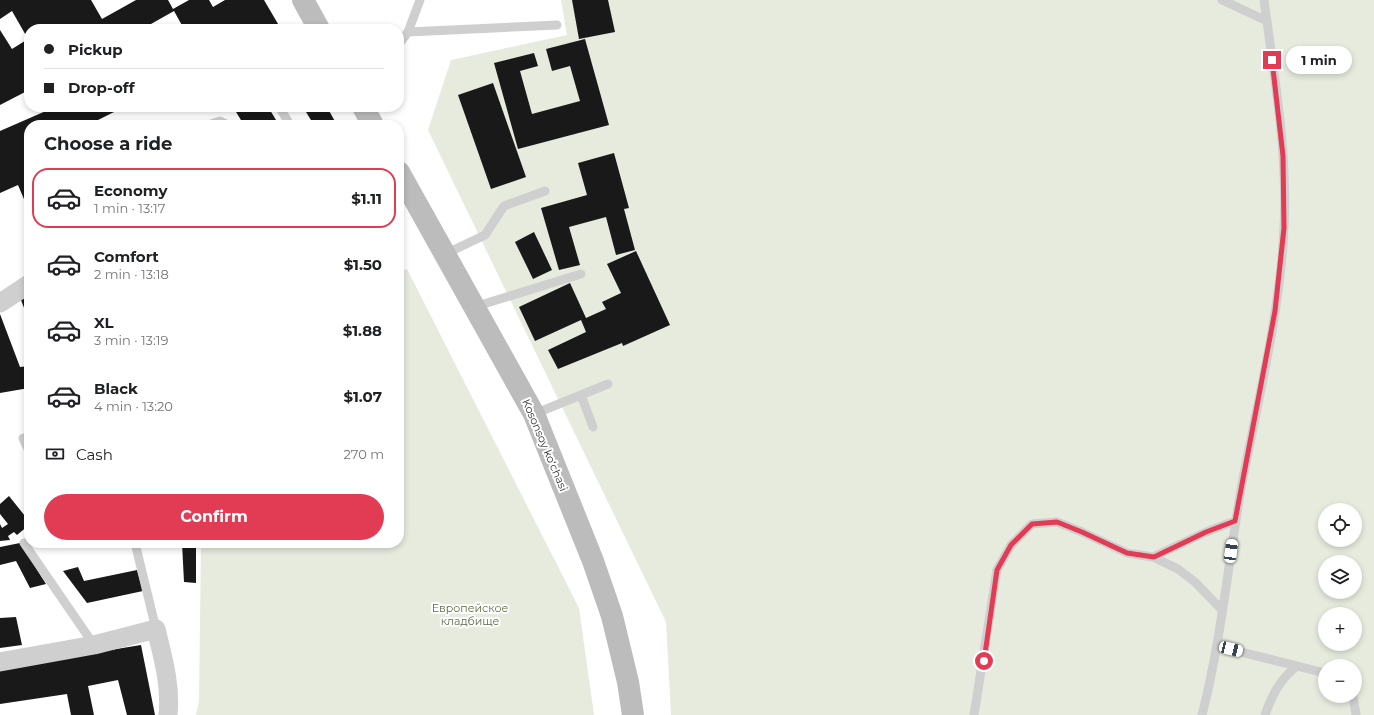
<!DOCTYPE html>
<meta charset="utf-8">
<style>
:root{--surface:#fff;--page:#f2f2f2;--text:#202124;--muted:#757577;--line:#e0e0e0;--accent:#e23b54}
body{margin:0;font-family:Montserrat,sans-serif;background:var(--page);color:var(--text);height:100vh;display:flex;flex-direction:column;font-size:15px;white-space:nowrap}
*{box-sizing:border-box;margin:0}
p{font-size:13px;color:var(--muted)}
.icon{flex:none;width:22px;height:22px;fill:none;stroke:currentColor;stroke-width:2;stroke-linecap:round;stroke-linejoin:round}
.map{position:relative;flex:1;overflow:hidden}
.side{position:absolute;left:24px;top:120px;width:380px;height:428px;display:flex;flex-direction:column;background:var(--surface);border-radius:16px;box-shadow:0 2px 6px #0003}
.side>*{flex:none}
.hud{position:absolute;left:24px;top:24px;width:380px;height:88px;border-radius:16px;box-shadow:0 2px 6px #0003;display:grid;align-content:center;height:88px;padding:0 20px;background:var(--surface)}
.buttons{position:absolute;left:1318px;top:503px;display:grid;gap:8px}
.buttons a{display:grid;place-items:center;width:44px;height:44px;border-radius:50%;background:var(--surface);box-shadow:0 2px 6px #0003;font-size:20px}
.end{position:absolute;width:18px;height:18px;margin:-9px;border:5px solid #e23b54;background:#fff;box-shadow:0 0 0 2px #fff}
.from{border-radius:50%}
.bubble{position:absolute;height:28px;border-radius:14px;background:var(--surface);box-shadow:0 2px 6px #0003;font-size:13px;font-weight:700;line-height:28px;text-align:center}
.car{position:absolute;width:12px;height:24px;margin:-12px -6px;border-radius:5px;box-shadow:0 0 3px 1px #0007;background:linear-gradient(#fff 24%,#345 0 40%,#fff 0 76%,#345 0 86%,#fff 0)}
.hud b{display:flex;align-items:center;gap:14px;height:38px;font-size:15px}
.hud b+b{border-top:1px solid var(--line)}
.hud i{width:10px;height:10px;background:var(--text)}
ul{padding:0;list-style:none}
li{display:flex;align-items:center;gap:12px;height:60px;margin:0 8px 6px;padding:0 12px;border:2px solid transparent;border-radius:16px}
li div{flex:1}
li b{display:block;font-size:15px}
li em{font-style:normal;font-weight:700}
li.selected{border-color:var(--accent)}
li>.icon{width:36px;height:36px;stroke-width:1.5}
h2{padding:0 20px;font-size:18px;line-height:48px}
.pay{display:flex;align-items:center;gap:10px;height:44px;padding:0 20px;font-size:15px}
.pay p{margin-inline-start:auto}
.button{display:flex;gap:8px;margin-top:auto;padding:8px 20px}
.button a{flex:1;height:46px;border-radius:24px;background:var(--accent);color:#fff;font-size:16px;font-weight:700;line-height:46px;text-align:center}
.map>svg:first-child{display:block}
.green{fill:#e6ebde;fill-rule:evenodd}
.building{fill:#191919}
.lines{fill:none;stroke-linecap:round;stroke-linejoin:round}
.lane{stroke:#cfcfcf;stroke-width:9}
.street{stroke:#cfcfcf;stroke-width:19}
.secondary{stroke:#bcbcbc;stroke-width:22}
.route{stroke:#e23b54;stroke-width:5}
.labels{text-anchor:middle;stroke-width:4;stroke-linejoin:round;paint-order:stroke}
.street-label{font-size:11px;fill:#323232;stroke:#fff}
.park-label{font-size:11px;fill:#596e3f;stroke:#fff}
</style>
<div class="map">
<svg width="1374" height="715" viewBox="0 0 1374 715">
<rect width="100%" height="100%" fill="#fff"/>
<path class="green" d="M561 0H1374V715H671L666 622 428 130 451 60 567 35ZM1325 510H1355V540H1325ZM1325 562H1355V592H1325ZM1325 614H1355V644H1325ZM1325 666H1355V696H1325Z
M407 269 579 608 594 715H196L199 701 201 543H399V272Z"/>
<path class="building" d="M0 0H91L102 19 136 0H168L173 9 189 0H209L213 7 225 0H264L281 29H184L174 11 151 24 154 29H29V85L25 87 27 91 0 105V30L12 49 28 39 12 11 0 19Z
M572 0H608L615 32 579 39Z
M585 39 609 125 518 149 494 63 534 53 538 66 520 71 532 114 580 101 570 66 552 71 546 49Z
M493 83 526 177 491 189 458 95Z
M55 107H124L96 121 97 125H29V211L18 185 0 193V131Z
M233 107H274L270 110 279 125H244Z
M303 107H327L337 125H314Z
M614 153 629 208 624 209 635 250 616 255 606 217 569 227 580 265 559 270 541 208 587 195 578 163Z
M534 232 552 270 533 279 515 242Z
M636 251 670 325 623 346 622 343 558 369 548 350 586 332 581 320 535 341 519 307 570 283 586 318 606 309 602 302 621 293 607 264Z
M29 295V321L21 300Z
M0 314 20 367 29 366V388L0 393Z
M9 496 29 521V525L17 535 14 532 8 536 10 540 0 541V524L2 528 8 524 0 514V504Z
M20 543 46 584 30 588 16 561 0 565V547Z
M182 543H196V583L184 582Z
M78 567 84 581 137 570 143 591 87 603 63 571Z
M16 617 22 645 0 648V618Z
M141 645 155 715H127L118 680 88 686 94 715H71L67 694 0 704V668Z"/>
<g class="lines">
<path class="lane" d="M1222 0 1267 21
M408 32 557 25
M399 44 408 32 420 0
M280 108 290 125
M208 125 220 121 228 125
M445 254 485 235 504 206 545 191
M474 307 581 274
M581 395 593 427
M534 414 608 384
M23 438 29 451
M24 543 94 645
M135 543 156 629
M1153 557 1206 532 1235 521
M1217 646 1325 673
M1353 696 1356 715
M974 715 997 570 1011 545 1032 524 1057 522 1082 532 1127 553 1153 557 1178 569 1195 582 1222 610
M1202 715C1221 641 1228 565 1241 489 1257 404 1280 314 1284 228 1288 152 1274 75 1264 0
M1265 715C1272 695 1280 679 1297 666"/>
<path class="street" d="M0 303 29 284
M0 662 94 645 156 629C163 658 171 685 168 715"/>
<path class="secondary" d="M303 0 319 29
M363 107 373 125
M399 172 534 414 593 561 612 616 628 682 633 715"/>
</g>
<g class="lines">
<path class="route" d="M984 661 997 570 1011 545 1032 524 1057 522 1082 532 1127 553 1154 557 1206 532 1235 521 1275 311 1284 228 1283 156 1272 60"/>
</g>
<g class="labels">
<g class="street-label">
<text transform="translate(545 445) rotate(67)" y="4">Kosonsoy koʻchasi</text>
</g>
<g class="park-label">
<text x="470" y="612">Европейское<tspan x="470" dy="13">кладбище</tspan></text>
</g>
</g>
</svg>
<div class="buttons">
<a><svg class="icon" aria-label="locate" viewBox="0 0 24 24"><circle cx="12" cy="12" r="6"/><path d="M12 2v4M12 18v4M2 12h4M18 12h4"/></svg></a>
<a><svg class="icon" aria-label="layers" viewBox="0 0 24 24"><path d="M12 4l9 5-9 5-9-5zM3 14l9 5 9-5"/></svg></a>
<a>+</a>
<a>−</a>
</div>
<i class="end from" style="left:984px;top:661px"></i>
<i class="end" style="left:1272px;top:60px"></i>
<div class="bubble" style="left:1286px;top:46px;width:66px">1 min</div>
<i class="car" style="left:1231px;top:551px;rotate:8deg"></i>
<i class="car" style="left:1231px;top:649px;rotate:104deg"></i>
<div class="hud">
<b><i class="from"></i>Pickup</b>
<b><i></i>Drop-off</b>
</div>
<section class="side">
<h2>Choose a ride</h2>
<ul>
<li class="selected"><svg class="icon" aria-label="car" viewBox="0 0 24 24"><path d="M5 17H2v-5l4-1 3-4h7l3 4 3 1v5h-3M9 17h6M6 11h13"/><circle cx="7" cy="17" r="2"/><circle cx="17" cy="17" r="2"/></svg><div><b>Economy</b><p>1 min · 13:17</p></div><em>$1.11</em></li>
<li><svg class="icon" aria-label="car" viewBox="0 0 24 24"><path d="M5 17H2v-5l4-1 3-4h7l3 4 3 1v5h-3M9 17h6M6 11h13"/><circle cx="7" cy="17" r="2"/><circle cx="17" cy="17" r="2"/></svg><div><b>Comfort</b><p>2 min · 13:18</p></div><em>$1.50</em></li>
<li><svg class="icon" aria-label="car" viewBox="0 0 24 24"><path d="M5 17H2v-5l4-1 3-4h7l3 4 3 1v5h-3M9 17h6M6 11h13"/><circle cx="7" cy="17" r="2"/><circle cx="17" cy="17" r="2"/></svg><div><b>XL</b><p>3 min · 13:19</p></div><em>$1.88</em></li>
<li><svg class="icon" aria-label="car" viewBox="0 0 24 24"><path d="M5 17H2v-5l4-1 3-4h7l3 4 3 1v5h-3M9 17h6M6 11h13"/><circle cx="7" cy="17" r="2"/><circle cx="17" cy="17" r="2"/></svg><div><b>Black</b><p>4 min · 13:20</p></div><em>$1.07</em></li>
</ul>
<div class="pay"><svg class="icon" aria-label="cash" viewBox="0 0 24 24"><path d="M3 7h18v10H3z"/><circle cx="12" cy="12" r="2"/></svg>Cash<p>270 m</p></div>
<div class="button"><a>Confirm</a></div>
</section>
</div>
